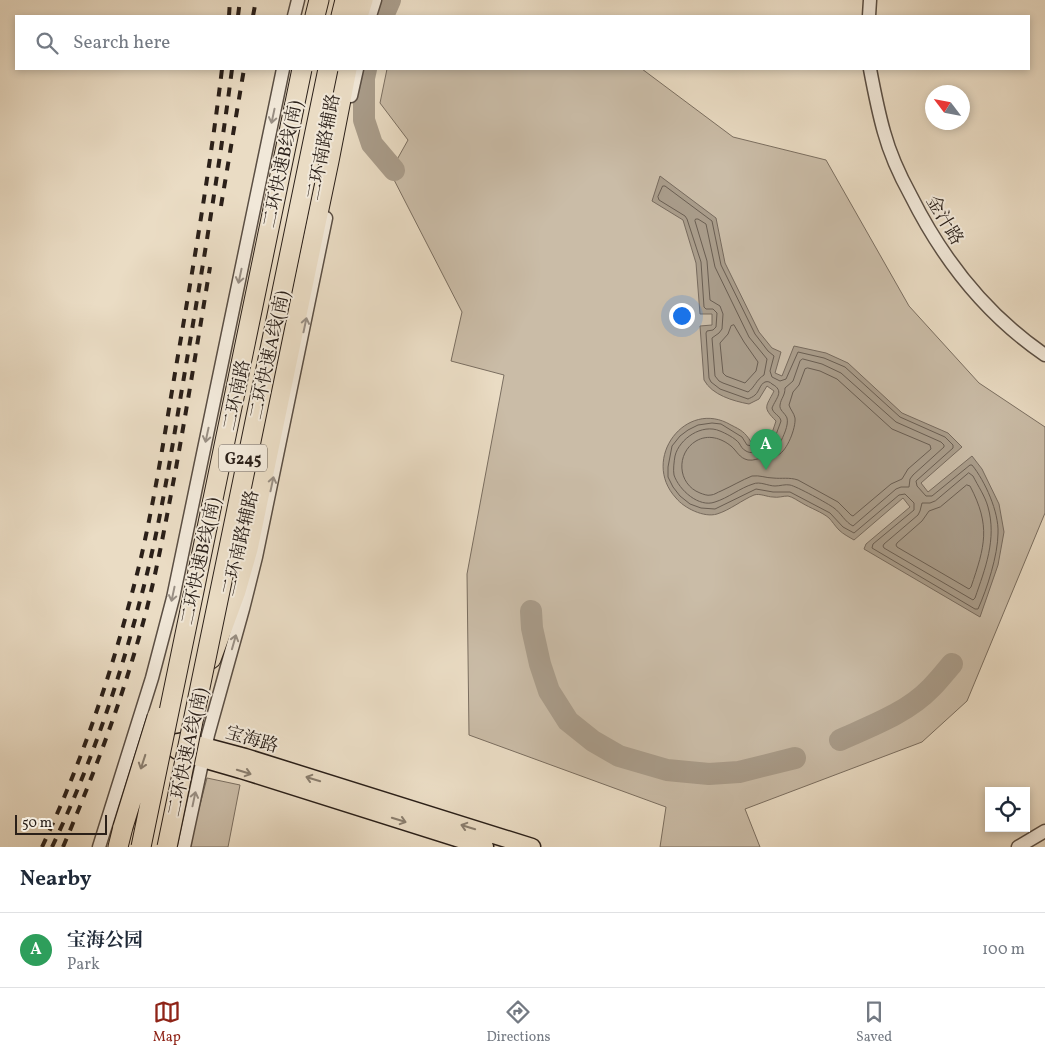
<!DOCTYPE html>
<meta charset="utf-8">
<style>
body{margin:0;font-family:Vollkorn,"Noto Serif SC",serif;background:#f2f2f3;color:#1f2937}
.controls{position:absolute;right:15px;bottom:15px;display:grid;overflow:hidden;border-radius:0px;box-shadow:0 2px 8px #0003}
.controls button{width:45px;height:45px;display:grid;place-items:center;padding:0;border:0;border-bottom:1px solid #e0e1e3;background:#fff;color:#1f2937;font:25px sans-serif}
.compass{position:absolute;left:925px;top:85px;width:45px;height:45px;border-radius:50%;background:#fff;box-shadow:0 2px 8px #0003;rotate:302deg}
.scale{position:absolute;left:15px;bottom:12px;width:92px;box-sizing:border-box;padding-left:5px;border:2px solid #2b2019;border-top:0;font-size:14px;line-height:18px;white-space:nowrap;color:#2b2019;-webkit-text-stroke:4px #f1e8d9;paint-order:stroke}
.you{position:absolute;left:681px;top:315px;width:18px;height:18px;margin:-12px;border:4px solid #fff;border-radius:50%;background:#1a73e8;box-shadow:0 0 0 8px #1a73e833}
.badge{display:grid;place-items:center;width:32px;height:32px;border-radius:50%;background:#8f2418;color:#fff;font-size:16px;font-weight:700}
.pin{position:absolute;translate:-50% -41px;filter:drop-shadow(0 1px 2px #0008)}
.pin::after{content:'';position:absolute;top:26px;width:18px;height:15px;background:inherit;clip-path:polygon(0 0,100% 0,50% 100%)}
.list{margin:0;padding:0;list-style:none}
h2{display:flex;justify-content:space-between;align-items:center;height:65px;margin:0;padding:0 20px;font-size:21px}
h2 small{font-size:16px;font-weight:400;color:#747a83}
.list li{display:grid;grid-template-columns:32px 1fr auto;gap:15px;align-items:center;box-sizing:border-box;height:75px;padding:0 20px;border-top:1px solid #e0e1e3}
.list b{display:block;font-size:19px;white-space:nowrap}
.list p{margin:0;font-size:16px;white-space:nowrap;color:#747a83}
.list em{font-size:16px;font-style:normal;color:#747a83}
.icon{flex:none;width:28px;height:28px;fill:none;stroke:currentColor;stroke-width:2;stroke-linecap:round;stroke-linejoin:round}
.map{position:relative;flex:none;width:1045px;height:847px;overflow:hidden}
.search{position:absolute;background:#fff;box-shadow:0 2px 8px #0003;left:15px;right:15px;top:15px;height:55px;display:flex;align-items:center;gap:12px;box-sizing:border-box;padding:0 18px;border-radius:0px;color:#747a83;font-size:19px}
.sheet{height:140px;background:#fff}
nav{display:flex;justify-content:space-around;align-items:center;box-sizing:border-box;height:70px;border-top:1px solid #e0e1e3;background:#fff;font-size:14px;color:#747a83}
nav a{display:grid;justify-items:center;gap:2px}
nav .on{color:#8f2418}
.map>svg:first-child{display:block}
</style>
<div class="map">
<svg width="1045" height="847" viewBox="0 0 1045 847">
<rect width="100%" height="100%" fill="#eadcc4"/>
<filter id="stains"><feTurbulence type="fractalNoise" baseFrequency=".004" numOctaves="4"/><feColorMatrix values="0 0 0 0 .2 0 0 0 0 .09 0 0 0 0 .02 0 0 0 .5 -.17"/></filter>
<radialGradient id="worn" r=".72"><stop offset=".6" stop-color="#630" stop-opacity="0"/><stop offset="1" stop-color="#630" stop-opacity=".3"/></radialGradient>
<path fill="#cabca7" stroke="#7a6e60" d="M387,69H642L733,137L826,160L909,306L979,383L1045,427V513L967,701L922,742L745,809L760,847H660L666,807L469,735L467,574L504,375L451,361L462,312L390,172L408,140L380,103Z
M207,778L240,785L228,847H189Z"/>
<path fill="#a99c8a" stroke="#776a5d" d="M660,176L716,218L725,263L759,332L772,348L781,352L775,373L782,376L794,346L826,353L848,363L902,413L948,433L962,447L921,483L928,492L972,456L982,469L999,504L1004,532L998,565L980,617L864,549L866,544L910,507L903,498L854,540C849,537 843,534 839,530C835,526 832,521 829,518C822,512 810,508 802,503C798,501 793,497 788,496C783,496 778,498 773,497C767,497 760,493 754,495C742,500 730,510 717,514C704,518 684,508 676,498C640,459 686,398 731,425C741,430 745,432 751,442L761,439H770L776,421C762,407 766,407 774,391L767,386L759,399L749,404C733,401 712,395 704,380L700,326L712,325V314H700L696,263L683,220L652,201Z"/>
<g fill="none" stroke-linecap="round" stroke-linejoin="round">
<path stroke="#6a5e52" stroke-width="1" d="M663,186H665L712,221L721,265L755,334L768,351L774,356L770,371L772,377L780,381L786,379L798,352L824,358L845,367L900,417L945,437L953,445V448L916,481L917,486L926,496H932L970,465H972C985,481 999,512 998,533C998,555 987,589 978,609H975L872,548L873,544L914,510V503L905,494L899,495L854,533L843,527L830,513L790,492H773L756,489L715,509L701,508L690,504L680,496L673,487L668,477V467L672,446L680,436L688,430L698,425L712,423L721,424L742,437L747,445L752,446L762,444H769L773,443L781,421C780,415 773,414 772,408C776,398 785,391 772,384C770,382 768,381 765,382C760,384 759,392 755,395C753,397 750,398 748,399L720,389L711,382L709,378L706,333L707,331L713,330L716,327L717,313L713,309H706L704,307L701,262L687,219L685,216L659,200L658,197Z
M696,219H698L706,224L715,267L749,337L767,359L764,375C756,380 755,387 748,392L723,383L719,381L715,376L712,338L719,333L722,329L723,314L720,306L710,300L707,261L695,221Z
M734,325L744,342L758,362L756,371L745,383L726,376L723,373L720,343L728,334L731,326Z
M803,359L822,364L841,373L896,422L941,442L944,445V447L913,475L910,479L909,487H901L896,489L853,526C845,522 841,513 834,508C829,504 796,486 790,485C785,484 780,486 775,486C768,486 760,481 753,484C740,488 728,498 715,502C699,508 679,490 674,475C673,470 674,462 675,456C679,439 702,423 720,431C725,433 735,438 739,443C741,446 742,449 746,451C751,454 755,452 761,451C768,449 776,452 780,443C783,437 789,425 787,418C785,413 779,410 780,405C781,398 785,396 785,388L793,381L800,361Z
M808,368L820,371L837,379L892,429L930,445L931,449L908,469L902,479L891,484L853,516L851,515L838,502L798,480C789,477 782,479 773,478C766,478 760,475 752,476C742,480 732,486 721,491C718,492 714,495 711,495C707,496 703,494 700,493C677,484 676,453 696,441C708,434 721,438 731,446C737,451 739,458 748,460C754,461 758,458 763,458C769,457 773,458 778,455C787,451 796,428 795,418C794,413 790,409 789,405L793,392L799,385L805,369Z
M969,473L973,476C978,486 985,496 988,507C997,539 985,569 975,598L973,600L884,548L883,546L884,544L918,515L920,511L922,503H930L935,501Z
M967,485L970,486C991,526 985,546 971,587L969,589L897,547L896,545L897,543L922,521L929,511L940,507Z"/>
<path stroke="#a99c8a" stroke-width="22" d="M383,16L390,0
M366,69L364,78V120L372,144L394,170
M531,611L532,628L540,664L549,691L568,721L593,741L619,756L667,770L709,774L739,772L795,758
M840,740C871,726 907,713 931,688C939,680 945,672 952,664"/>
<defs>
<path id="minor" d="M294,16L298,0
M370,16L375,0
M869,16L870,0
M870,69C874,90 878,111 884,132C890,154 900,176 911,196C943,260 985,314 1045,355
M351,96L357,69
M99,847L152,678L173,598L283,69
M184,847L208,735L243,609L256,557L326,218
M1018,847L1045,831"/>
<path id="major" d="M166,744L185,741L245,757L532,847
M176,750L182,753L241,770L485,847"/>
<path id="highway" d="M315,16L319,0
M341,16L345,0
M358,16L363,0
M211,659L236,591L248,549L329,161L347,69
M118,847L123,827"/>
</defs>
<use href="#minor" stroke="#5b4f44" stroke-width="15"/>
<use href="#major" stroke="#2b2019" stroke-width="19"/>
<use href="#highway" stroke="#2b2019" stroke-width="21"/>
<use href="#minor" stroke="#f1e8d9" stroke-width="12"/>
<use href="#major" stroke="#eadcc4" stroke-width="16"/>
<use href="#highway" stroke="#eadcc4" stroke-width="19"/>
<path stroke="#2b2019" stroke-width="4" stroke-dasharray="9 9" stroke-linecap="butt" d="M229,16L230,0
M238,16L240,0
M253,16L256,0
M221,206L244,69
M42,847C85,756 116,659 140,562C155,498 165,432 176,367C193,268 210,169 222,69
M52,847C90,767 119,682 141,597C161,523 172,447 185,371C202,271 219,170 232,69
M63,847C94,774 122,700 143,623C157,572 166,520 176,468C188,401 199,334 210,267"/>
<defs>
<path id="highway-bridge" d="M123,827L157,717
M141,847L302,69
M167,847L328,69"/>
</defs>
<use href="#highway-bridge" stroke="#2b2019" stroke-width="21" stroke-linecap="butt"/>
<use href="#highway-bridge" stroke="#eadcc4" stroke-width="19"/>
</g>
<defs><path id="oneway-shaft" d="M-6 0H5M1.5-3L5.5 0L1.5 3" fill="none" stroke-width="1.6" stroke-linecap="round" stroke-linejoin="round" transform="scale(1.25)"/></defs>
<g stroke="#988e83">
<use href="#oneway-shaft" transform="translate(273 116) rotate(102)"/>
<use href="#oneway-shaft" transform="translate(240 276) rotate(102)"/>
<use href="#oneway-shaft" transform="translate(305 325) rotate(-78)"/>
<use href="#oneway-shaft" transform="translate(207 435) rotate(102)"/>
<use href="#oneway-shaft" transform="translate(272 484) rotate(-78)"/>
<use href="#oneway-shaft" transform="translate(173 594) rotate(102)"/>
<use href="#oneway-shaft" transform="translate(234 642) rotate(-74)"/>
<use href="#oneway-shaft" transform="translate(194 799) rotate(-78)"/>
</g>
<g stroke="#8a7e6e">
<use href="#oneway-shaft" transform="translate(143 762) rotate(108)"/>
<use href="#oneway-shaft" transform="translate(244 772) rotate(17)"/>
<use href="#oneway-shaft" transform="translate(313 779) rotate(-163)"/>
<use href="#oneway-shaft" transform="translate(399 820) rotate(17)"/>
<use href="#oneway-shaft" transform="translate(468 827) rotate(-163)"/>
</g>
<g text-anchor="middle" stroke-width="4" stroke-linejoin="round" paint-order="stroke">
<rect fill="#f1e8d9" stroke="#665c53" stroke-width="1" x="219" y="444.5" width="48" height="27" rx="4"/>
<g font-size="16" font-weight="bold" fill="#2b2019">
<text x="243" y="464">G245</text>
</g>
<g font-size="18" fill="#2b2019" stroke="#f1e8d9">
<text transform="translate(323 147) rotate(-79)" y="6">二环南路辅路</text>
<text transform="translate(282 164) rotate(-78)" y="6">二环快速B线(南)</text>
<text transform="translate(945 220) rotate(59)" y="6">金汁路</text>
<text transform="translate(269 355) rotate(-78)" y="6">二环快速A线(南)</text>
<text transform="translate(236 395) rotate(-78)" y="6">二环南路</text>
<text transform="translate(240 543) rotate(-77)" y="6">二环南路辅路</text>
<text transform="translate(200 561) rotate(-78)" y="6">二环快速B线(南)</text>
<text transform="translate(252 739) rotate(16)" y="6">宝海路</text>
<text transform="translate(187 752) rotate(-78)" y="6">二环快速A线(南)</text>
</g>
</g>
<rect width="100%" height="100%" filter="url(#stains)"/>
<rect width="100%" height="100%" fill="url(#worn)"/>
</svg>
<div class="controls">
<button><svg class="icon" aria-label="locate" viewBox="0 0 24 24"><circle cx="12" cy="12" r="6"/><path d="M12 2v4M12 18v4M2 12h4M18 12h4"/></svg></button>
</div>
<svg class="compass" viewBox="-18 -18 36 36"><path d="M0-13l5 13h-10z" fill="#e53935"/><path d="M0 13l5-13h-10z" fill="#747a83"/></svg>
<div class="scale">50 m</div>
<div class="you"></div>
<div class="pin badge" style="left:766px;top:470px;background:#2e9e5b">A</div>
<div class="search"><svg class="icon" aria-label="search" viewBox="0 0 24 24"><circle cx="10" cy="10" r="6"/><path d="M15 15l6 6"/></svg>Search here</div>
</div>
<section class="sheet">
<h2>Nearby<small></small></h2>
<ul class="list">
<li><span class="badge" style="background:#2e9e5b">A</span><div><b>宝海公园</b><p>Park</p></div><em>100 m</em></li>
</ul>
</section>
<nav>
<a class="on"><svg class="icon" aria-label="map" viewBox="0 0 24 24"><path d="M3 6l6-2 6 2 6-2v14l-6 2-6-2-6 2zM9 4v14M15 6v14"/></svg>Map</a>
<a><svg class="icon" aria-label="directions" viewBox="0 0 24 24"><path d="M12 3l9 9-9 9-9-9zM9 14v-3h6M13 9l2 2-2 2"/></svg>Directions</a>
<a><svg class="icon" aria-label="saved" viewBox="0 0 24 24"><path d="M7 4h10v16l-5-4-5 4z"/></svg>Saved</a>
</nav>
